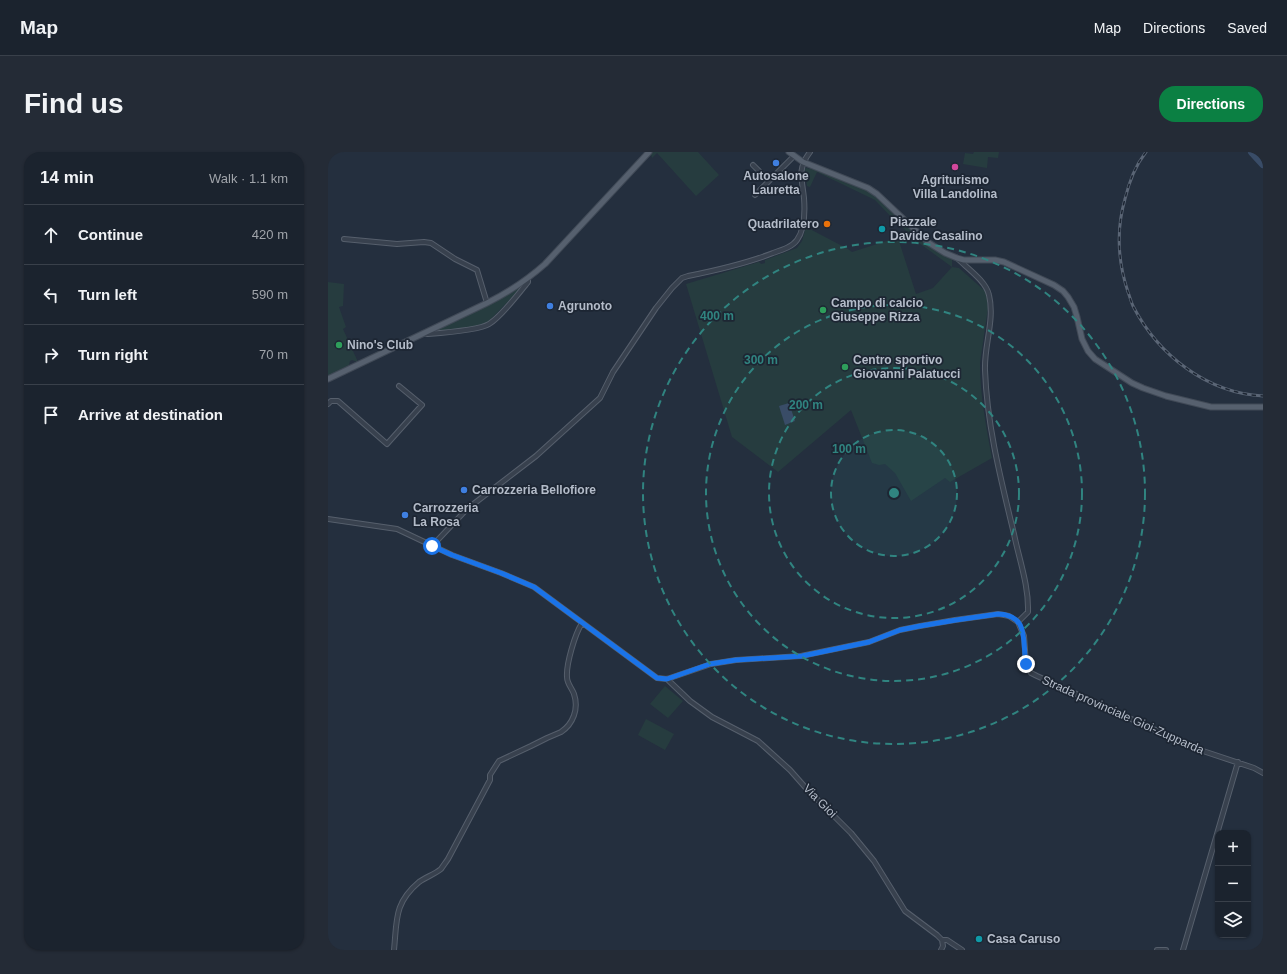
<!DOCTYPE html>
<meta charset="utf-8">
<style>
body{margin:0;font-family:Helvetica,sans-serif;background:#242b36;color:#f1f3f6}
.controls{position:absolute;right:12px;bottom:12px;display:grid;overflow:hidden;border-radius:8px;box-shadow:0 1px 3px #0004}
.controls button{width:36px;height:36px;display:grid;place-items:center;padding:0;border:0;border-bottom:1px solid #39404a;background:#1b232e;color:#f1f3f6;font:20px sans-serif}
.stop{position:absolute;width:12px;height:12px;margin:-9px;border:3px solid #1a73e8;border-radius:50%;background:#fff}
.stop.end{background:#1a73e8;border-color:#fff;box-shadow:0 1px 4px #0008}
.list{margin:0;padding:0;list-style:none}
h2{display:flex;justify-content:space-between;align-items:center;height:52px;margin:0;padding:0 16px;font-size:17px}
h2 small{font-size:13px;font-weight:400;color:#a0a4aa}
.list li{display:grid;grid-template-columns:26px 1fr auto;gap:12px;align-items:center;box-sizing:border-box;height:60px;padding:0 16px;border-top:1px solid #39404a}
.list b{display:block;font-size:15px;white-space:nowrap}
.list em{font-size:13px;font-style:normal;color:#a0a4aa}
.icon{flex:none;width:22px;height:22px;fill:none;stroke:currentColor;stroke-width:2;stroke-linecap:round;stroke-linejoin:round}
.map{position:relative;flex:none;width:935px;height:798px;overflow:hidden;border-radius:16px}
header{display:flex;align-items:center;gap:24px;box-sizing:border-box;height:56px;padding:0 20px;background:#1b232e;border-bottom:1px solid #39404a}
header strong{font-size:19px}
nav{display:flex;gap:22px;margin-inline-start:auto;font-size:14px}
.intro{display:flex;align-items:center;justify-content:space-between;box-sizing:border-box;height:96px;padding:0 24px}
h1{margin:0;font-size:28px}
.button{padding:10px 18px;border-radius:16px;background:#0b8043;color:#fff;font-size:14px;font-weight:700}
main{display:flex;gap:24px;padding:0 24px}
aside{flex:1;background:#1b232e;border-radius:16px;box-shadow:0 1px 3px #0004}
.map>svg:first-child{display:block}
</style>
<header>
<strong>Map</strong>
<nav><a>Map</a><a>Directions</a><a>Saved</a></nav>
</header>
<div class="intro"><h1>Find us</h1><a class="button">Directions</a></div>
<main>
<aside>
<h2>14 min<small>Walk · 1.1 km</small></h2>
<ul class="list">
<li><svg class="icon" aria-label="ahead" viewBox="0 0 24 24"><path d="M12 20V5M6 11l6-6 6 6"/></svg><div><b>Continue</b></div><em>420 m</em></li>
<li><svg class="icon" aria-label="left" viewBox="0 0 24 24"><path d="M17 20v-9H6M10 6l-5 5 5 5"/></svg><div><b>Turn left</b></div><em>590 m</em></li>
<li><svg class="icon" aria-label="right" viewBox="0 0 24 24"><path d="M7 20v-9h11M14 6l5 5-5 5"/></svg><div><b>Turn right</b></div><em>70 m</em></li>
<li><svg class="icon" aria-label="arrive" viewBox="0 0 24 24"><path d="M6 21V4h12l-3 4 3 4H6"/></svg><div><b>Arrive at destination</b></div></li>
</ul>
</aside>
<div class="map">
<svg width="935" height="798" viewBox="0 0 935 798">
<rect width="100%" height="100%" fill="#242f3e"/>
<path fill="#263c3f" d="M325,0H370L391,23L368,44L329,1L324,6L323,2Z
M646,0H671L670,6L660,5L659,16L635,12L637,1L645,2Z
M477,16C486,16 535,35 544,41C555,48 564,59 573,68L568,70L547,48L489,20L482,35L479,34Z
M576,71C591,85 605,99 624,107V115L631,116L657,139L659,146L660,156L652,211C652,243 658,274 664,306L622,330L617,326L583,349L567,321L557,312L551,313L544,311L523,258L450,320L404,285L358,132L431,110L433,112L437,111V108L469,96L474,89L478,75L520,97L524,100L568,86H570L588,142L605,136L624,115L591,91L573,74Z
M0,130L16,132L15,154L11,155L18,175L15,177L30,210L24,208L22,209L21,213L0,224Z
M196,133L159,171L149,174L106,180V179L177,144Z
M337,534L355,549L340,566L322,552Z
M318,567L346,582L337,598L310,583Z"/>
<path fill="#394c67" d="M461,251L467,269L457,273L451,254Z"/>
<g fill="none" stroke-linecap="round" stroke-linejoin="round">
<path stroke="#394c67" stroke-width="8" d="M924,0L935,12"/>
<defs>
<path id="minor" d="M425,13L441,29
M427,43L466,4
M16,87L69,92L96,90L103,91L127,107L149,118L159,151
M629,106C639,116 658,129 661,143C667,168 656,193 657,218C659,274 673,328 686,382C691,407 701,434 700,460L690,470
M96,181L100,182C113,181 152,178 161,172C174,164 190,142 200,130V127
M0,252L3,249H10L59,292L94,253L71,234
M0,367L69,377L124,403L173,421L206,435L329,526L339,527L383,512L408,508L473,504L541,490L572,478L592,474L627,468L670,462L676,463L681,464L690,470L696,484L698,512L703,521L709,524L869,597L926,616L935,621
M104,394L139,357L208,304L272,246L285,220L328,156L344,136L354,126L360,124C390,118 417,112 445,101C454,98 464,95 469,88C477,77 477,59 476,46C474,27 469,17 482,0
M339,527L362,549L384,565L430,589L462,618L477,635L523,681L546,709L577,759L609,783L614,788L615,794L613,798
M614,788H619L634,798
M66,798C69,768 66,751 91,730C98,725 107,722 113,717C115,714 118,710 120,707L162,628V623L171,609L203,594L219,586L233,580C245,572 251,557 246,542C244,536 239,532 239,525C238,512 247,482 254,471
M829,798H838
M855,798L910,610"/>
<path id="major" d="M461,0L475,10L540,36L549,42L601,91L617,101L629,106L636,108H667L676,110L726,133L735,139L740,145L746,155L749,165L754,187L760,199L767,207L804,231L815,236L838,244L883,255H935
M0,227L159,151C181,140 199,128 217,112L321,0"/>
</defs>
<use href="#minor" stroke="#565f6c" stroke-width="6"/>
<use href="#major" stroke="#414a57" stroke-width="7"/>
<use href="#minor" stroke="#38414e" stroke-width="4"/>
<use href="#major" stroke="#56606e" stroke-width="5"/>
<defs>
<path id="rail" d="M818,0C807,14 801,30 797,47C788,78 790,110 800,140C802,145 803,150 805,154C830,203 879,241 935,244"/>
</defs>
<use href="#rail" stroke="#5a6575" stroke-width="3"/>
<use href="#rail" stroke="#1d2633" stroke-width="1.5" stroke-dasharray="4.5" stroke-linecap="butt"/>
</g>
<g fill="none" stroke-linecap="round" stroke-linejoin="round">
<path stroke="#1a73e8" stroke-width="5" d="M104,394L124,403L173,421L206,435L329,526L339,527L382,512L408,508L474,504L541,490L572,478L592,474L628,468L670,462C702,463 694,490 698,512"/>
</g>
<circle cx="566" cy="341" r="63" fill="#308480" fill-opacity=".12"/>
<g fill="none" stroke="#308480" stroke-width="2" stroke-dasharray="7 5">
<circle cx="566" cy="341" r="63"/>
<circle cx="566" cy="341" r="125"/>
<circle cx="566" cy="341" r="188"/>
<circle cx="566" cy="341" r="251"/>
</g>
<g fill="#3f7fe0" stroke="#1d2633" stroke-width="1.5">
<circle cx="448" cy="11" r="4"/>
<circle cx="222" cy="154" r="4"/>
<circle cx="136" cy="338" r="4"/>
<circle cx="77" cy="363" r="4"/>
</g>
<circle fill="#d1479c" stroke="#1d2633" stroke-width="1.5" cx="627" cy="15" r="4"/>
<circle fill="#e8710a" stroke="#1d2633" stroke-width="1.5" cx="499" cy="72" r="4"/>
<g fill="#0f9aa8" stroke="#1d2633" stroke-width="1.5">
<circle cx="554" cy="77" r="4"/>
<circle cx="651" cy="787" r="4"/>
</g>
<g fill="#2e9e5b" stroke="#1d2633" stroke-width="1.5">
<circle cx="495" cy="158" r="4"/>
<circle cx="11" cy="193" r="4"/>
<circle cx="517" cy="215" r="4"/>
</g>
<g text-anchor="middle" stroke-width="3.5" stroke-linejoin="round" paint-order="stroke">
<g font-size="12" font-weight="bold" fill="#b4bcc9" stroke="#1d2633" text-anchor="start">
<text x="448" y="28" text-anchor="middle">Autosalone<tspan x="448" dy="14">Lauretta</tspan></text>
<text x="627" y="32" text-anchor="middle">Agriturismo<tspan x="627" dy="14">Villa Landolina</tspan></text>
<text x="562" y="74">Piazzale<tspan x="562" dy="14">Davide Casalino</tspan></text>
<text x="491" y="76" text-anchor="end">Quadrilatero</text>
<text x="503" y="155">Campo di calcio<tspan x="503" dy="14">Giuseppe Rizza</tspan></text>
<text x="230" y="158">Agrunoto</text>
<text x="19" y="197">Nino's Club</text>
<text x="525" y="212">Centro sportivo<tspan x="525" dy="14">Giovanni Palatucci</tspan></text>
<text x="144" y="342">Carrozzeria Bellofiore</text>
<text x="85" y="360">Carrozzeria<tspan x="85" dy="14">La Rosa</tspan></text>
<text x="659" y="791">Casa Caruso</text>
</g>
<g font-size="12" fill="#b4bcc9" stroke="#1d2633">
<text transform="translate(795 563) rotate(24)" y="4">Strada provinciale Gioi-Zupparda</text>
<text transform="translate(492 649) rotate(45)" y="4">Via Gioi</text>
</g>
</g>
<circle cx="566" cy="341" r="6" fill="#308480" stroke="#1d2633" stroke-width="2"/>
<g font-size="12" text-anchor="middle" font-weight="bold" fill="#308480" stroke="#1d2633" stroke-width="3.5" stroke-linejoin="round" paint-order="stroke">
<text x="389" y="168">400 m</text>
<text x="433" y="212">300 m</text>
<text x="478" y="257">200 m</text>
<text x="521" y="301">100 m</text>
</g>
</svg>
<div class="controls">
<button>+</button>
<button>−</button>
<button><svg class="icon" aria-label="layers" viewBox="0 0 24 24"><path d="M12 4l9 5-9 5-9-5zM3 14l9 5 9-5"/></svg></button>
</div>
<div class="stop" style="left:104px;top:394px"></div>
<div class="stop end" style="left:698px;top:512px"></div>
</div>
</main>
